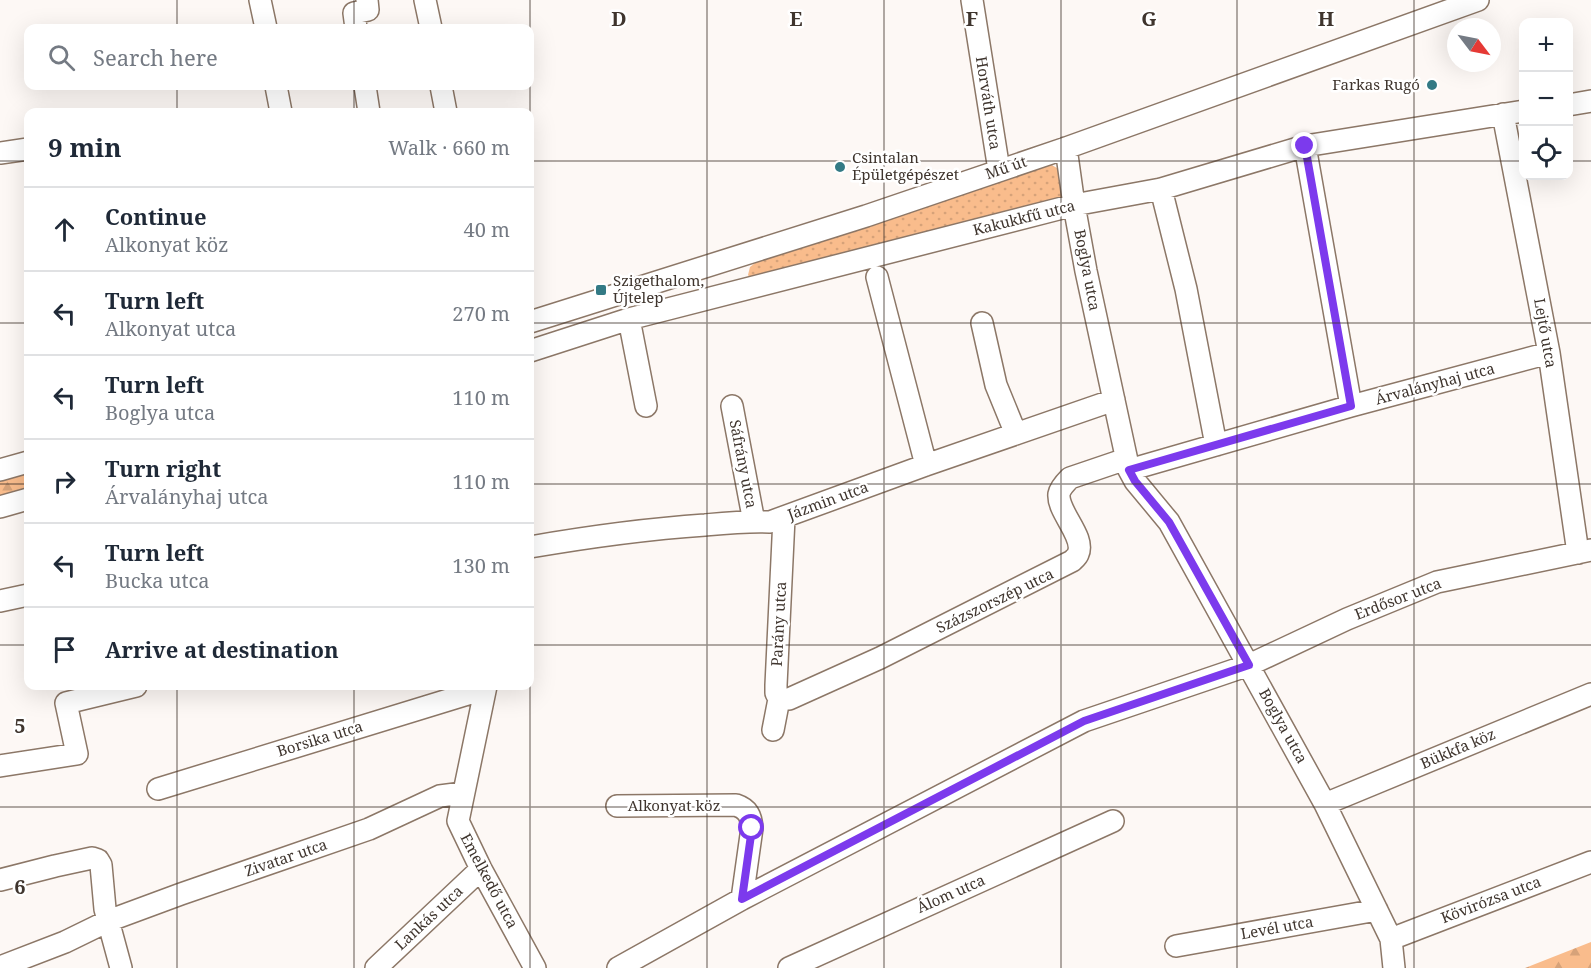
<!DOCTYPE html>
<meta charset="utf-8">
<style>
body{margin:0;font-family:"Noto Serif",serif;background:#f2f2f3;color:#1f2937}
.controls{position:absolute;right:18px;top:18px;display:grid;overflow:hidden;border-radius:12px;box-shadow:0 6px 24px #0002}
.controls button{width:54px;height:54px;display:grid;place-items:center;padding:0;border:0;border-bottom:2px solid #e0e1e3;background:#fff;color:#1f2937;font:30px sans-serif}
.compass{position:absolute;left:1447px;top:18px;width:54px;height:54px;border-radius:50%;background:#fff;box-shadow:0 6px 24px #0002;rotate:122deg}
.stop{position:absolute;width:18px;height:18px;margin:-14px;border:4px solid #7c3aed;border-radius:50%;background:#fff}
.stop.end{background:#7c3aed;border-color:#fff;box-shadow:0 2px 6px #0008}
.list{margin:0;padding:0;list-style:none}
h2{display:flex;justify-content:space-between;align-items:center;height:78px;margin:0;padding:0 24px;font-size:26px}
h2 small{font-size:20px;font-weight:400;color:#747a83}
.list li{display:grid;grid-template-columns:39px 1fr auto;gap:18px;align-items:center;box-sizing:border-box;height:84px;padding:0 24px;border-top:2px solid #e0e1e3}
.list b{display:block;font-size:22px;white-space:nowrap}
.list p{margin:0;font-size:20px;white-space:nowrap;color:#747a83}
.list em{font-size:20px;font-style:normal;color:#747a83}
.icon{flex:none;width:33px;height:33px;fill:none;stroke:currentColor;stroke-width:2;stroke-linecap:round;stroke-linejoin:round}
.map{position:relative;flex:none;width:1591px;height:968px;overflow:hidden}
.search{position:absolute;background:#fff;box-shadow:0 6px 24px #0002;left:24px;top:24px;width:510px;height:66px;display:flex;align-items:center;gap:15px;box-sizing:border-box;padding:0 21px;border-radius:12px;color:#747a83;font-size:22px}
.panel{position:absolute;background:#fff;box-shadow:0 6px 24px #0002;left:24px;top:108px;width:510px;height:582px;border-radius:12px}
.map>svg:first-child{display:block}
</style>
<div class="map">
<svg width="1591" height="968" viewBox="0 0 1591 968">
<defs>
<pattern id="grass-dots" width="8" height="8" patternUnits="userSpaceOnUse" patternTransform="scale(1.5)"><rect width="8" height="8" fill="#f9bc8c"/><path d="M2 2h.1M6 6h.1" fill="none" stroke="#d6a279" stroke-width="1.8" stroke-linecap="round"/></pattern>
<pattern id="forest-firs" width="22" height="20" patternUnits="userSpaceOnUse" patternTransform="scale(1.5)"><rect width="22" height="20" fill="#f9bc8c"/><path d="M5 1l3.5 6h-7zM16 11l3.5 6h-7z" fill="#d6a279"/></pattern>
</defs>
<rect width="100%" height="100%" fill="#fdf8f5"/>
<path fill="url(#grass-dots)" d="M1048,163L1057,168L1064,187L1061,197L1009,216L752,281L748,275L750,267L760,259Z"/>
<path fill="url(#forest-firs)" d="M28,462V498L0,506V470Z
M1591,942V968H1525Z"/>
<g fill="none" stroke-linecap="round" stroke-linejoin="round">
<defs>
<path id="minor" d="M260,0L266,28
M425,0L431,28
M972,0L999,170
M356,28L354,13L368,10L367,0
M276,86L281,112
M365,86L369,112
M441,86L446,112
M1568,105L1591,101
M1503,114L1549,353L1578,553
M1305,146L1351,406
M1066,148L1074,205L1086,271L1129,470L1135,481L1169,522L1325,804L1391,939L1394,968
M0,153L28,149
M1161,189L1186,289L1216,445
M877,277L926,465
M629,319L646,406
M530,322L866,216L1066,148L1478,0
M982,323L996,385L1016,434
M530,351L629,319L1074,205L1161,189L1305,146L1524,111
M732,406L754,522
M0,470L28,462
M1129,470L1351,406L1549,353
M0,507L28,499
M530,547C588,537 646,529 705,525C727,523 748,521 770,522L926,465L1114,400
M0,601L28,595
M486,686L458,821L481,869L535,968
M779,699H789L880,658L1072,561C1074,559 1077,557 1078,554C1086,537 1057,512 1059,494C1060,488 1066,482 1070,478L1126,459
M773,730L779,699L776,693V685L784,518
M0,766L77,754L66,703L136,686
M158,789L471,693L484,695
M1325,804L1591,694
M617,806L736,805C748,809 751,816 752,828L742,899
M0,880L55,866L92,858L98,860L101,865L105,909L121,968
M1391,939L1591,862
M1176,946L1377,910
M0,967L65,942L108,921L181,894L369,829L440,796L463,793
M376,968L481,869
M618,968L742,899L1084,721L1249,665L1347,619L1437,582L1591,550
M789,968L1113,821"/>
</defs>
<use href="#minor" stroke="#8c7767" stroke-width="24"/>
<use href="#minor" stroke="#fff" stroke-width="21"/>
</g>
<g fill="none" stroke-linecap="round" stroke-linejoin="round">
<path stroke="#7c3aed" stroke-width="8" d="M752,828L742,899L1084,721L1249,665L1169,522L1135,481L1129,470L1351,406L1305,146"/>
</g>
<path fill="none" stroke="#3f352e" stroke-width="1.5" stroke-opacity="0.55" d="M177,0V28M354,0V28M530,0V968M707,0V968M884,0V968M1061,0V968M1237,0V968M1414,0V968M177,86V112M354,86V112M0,161H28M530,161H1524M1568,161H1591M0,323H28M530,323H1591M0,484H28M530,484H1591M0,645H28M530,645H1591M177,686V968M354,686V968M0,807H1591"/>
<g fill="#337a85" stroke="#fff" stroke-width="2">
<circle cx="1432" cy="85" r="6"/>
<circle cx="840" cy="167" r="6"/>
<rect x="595" y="284" width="12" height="12" rx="3"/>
</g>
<g text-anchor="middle" stroke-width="5" stroke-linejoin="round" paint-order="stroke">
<g font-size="15" fill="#3f352e" stroke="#fff" text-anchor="start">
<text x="1420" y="90" text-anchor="end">Farkas Rugó</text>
<text x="852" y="163">Csintalan<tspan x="852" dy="17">Épületgépészet</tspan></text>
<text x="613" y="286">Szigethalom,<tspan x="613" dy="17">Újtelep</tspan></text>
</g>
<g font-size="15" fill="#3f352e" stroke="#fff">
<text transform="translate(988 103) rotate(81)" y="5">Horváth utca</text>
<text transform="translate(1006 168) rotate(-19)" y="5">Mű út</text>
<text transform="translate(1024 218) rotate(-14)" y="5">Kakukkfű utca</text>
<text transform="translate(1087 270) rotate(79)" y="5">Boglya utca</text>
<text transform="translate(1545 333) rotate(80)" y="5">Lejtő utca</text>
<text transform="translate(1435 384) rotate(-15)" y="5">Árvalányhaj utca</text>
<text transform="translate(743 464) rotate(79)" y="5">Sáfrány utca</text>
<text transform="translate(828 501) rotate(-20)" y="5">Jázmin utca</text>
<text transform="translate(1398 599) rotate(-21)" y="5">Erdősor utca</text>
<text transform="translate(995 601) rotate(-26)" y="5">Százszorszép utca</text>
<text transform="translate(779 624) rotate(-87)" y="5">Parány utca</text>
<text transform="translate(1283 726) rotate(61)" y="5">Boglya utca</text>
<text transform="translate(320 739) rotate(-17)" y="5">Borsika utca</text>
<text transform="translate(1458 749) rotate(-23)" y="5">Bükkfa köz</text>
<text x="674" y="811">Alkonyat köz</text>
<text transform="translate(286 858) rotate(-19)" y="5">Zivatar utca</text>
<text transform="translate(489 881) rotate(62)" y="5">Emelkedő utca</text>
<text transform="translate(951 894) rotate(-24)" y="5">Álom utca</text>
<text transform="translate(1491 900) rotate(-21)" y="5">Kövirózsa utca</text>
<text transform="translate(429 918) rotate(-43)" y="5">Lankás utca</text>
<text transform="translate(1277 928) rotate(-10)" y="5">Levél utca</text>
</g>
</g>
<g font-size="20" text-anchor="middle" font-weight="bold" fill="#3f352e" stroke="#fff" stroke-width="5" stroke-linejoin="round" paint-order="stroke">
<text x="619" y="26">D</text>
<text x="796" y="26">E</text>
<text x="972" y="26">F</text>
<text x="1149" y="26">G</text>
<text x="1326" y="26">H</text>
<text x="20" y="733">5</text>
<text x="20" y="894">6</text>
</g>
</svg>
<div class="controls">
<button>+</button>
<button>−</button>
<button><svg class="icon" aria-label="locate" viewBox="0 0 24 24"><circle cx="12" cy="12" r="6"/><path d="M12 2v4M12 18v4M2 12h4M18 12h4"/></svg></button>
</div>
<svg class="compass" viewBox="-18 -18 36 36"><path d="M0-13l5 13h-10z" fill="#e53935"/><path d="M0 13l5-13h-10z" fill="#747a83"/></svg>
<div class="stop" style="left:752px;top:828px"></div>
<div class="stop end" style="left:1305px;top:146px"></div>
<div class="search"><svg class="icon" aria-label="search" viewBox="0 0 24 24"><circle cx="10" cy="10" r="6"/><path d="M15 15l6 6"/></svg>Search here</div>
<section class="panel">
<h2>9 min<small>Walk · 660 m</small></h2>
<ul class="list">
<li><svg class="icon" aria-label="ahead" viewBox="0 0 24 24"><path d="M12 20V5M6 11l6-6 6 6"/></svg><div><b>Continue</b><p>Alkonyat köz</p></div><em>40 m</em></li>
<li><svg class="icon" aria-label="left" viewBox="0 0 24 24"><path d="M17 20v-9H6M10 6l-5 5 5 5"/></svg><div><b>Turn left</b><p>Alkonyat utca</p></div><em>270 m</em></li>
<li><svg class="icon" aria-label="left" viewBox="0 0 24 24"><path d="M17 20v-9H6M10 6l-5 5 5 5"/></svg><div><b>Turn left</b><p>Boglya utca</p></div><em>110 m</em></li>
<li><svg class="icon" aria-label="right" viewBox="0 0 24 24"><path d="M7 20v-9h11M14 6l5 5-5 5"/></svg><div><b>Turn right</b><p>Árvalányhaj utca</p></div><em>110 m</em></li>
<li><svg class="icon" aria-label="left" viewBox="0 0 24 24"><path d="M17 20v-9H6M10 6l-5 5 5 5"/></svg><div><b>Turn left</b><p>Bucka utca</p></div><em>130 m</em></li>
<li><svg class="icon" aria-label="arrive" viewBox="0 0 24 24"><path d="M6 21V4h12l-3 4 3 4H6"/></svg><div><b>Arrive at destination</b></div></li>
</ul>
</section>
</div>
